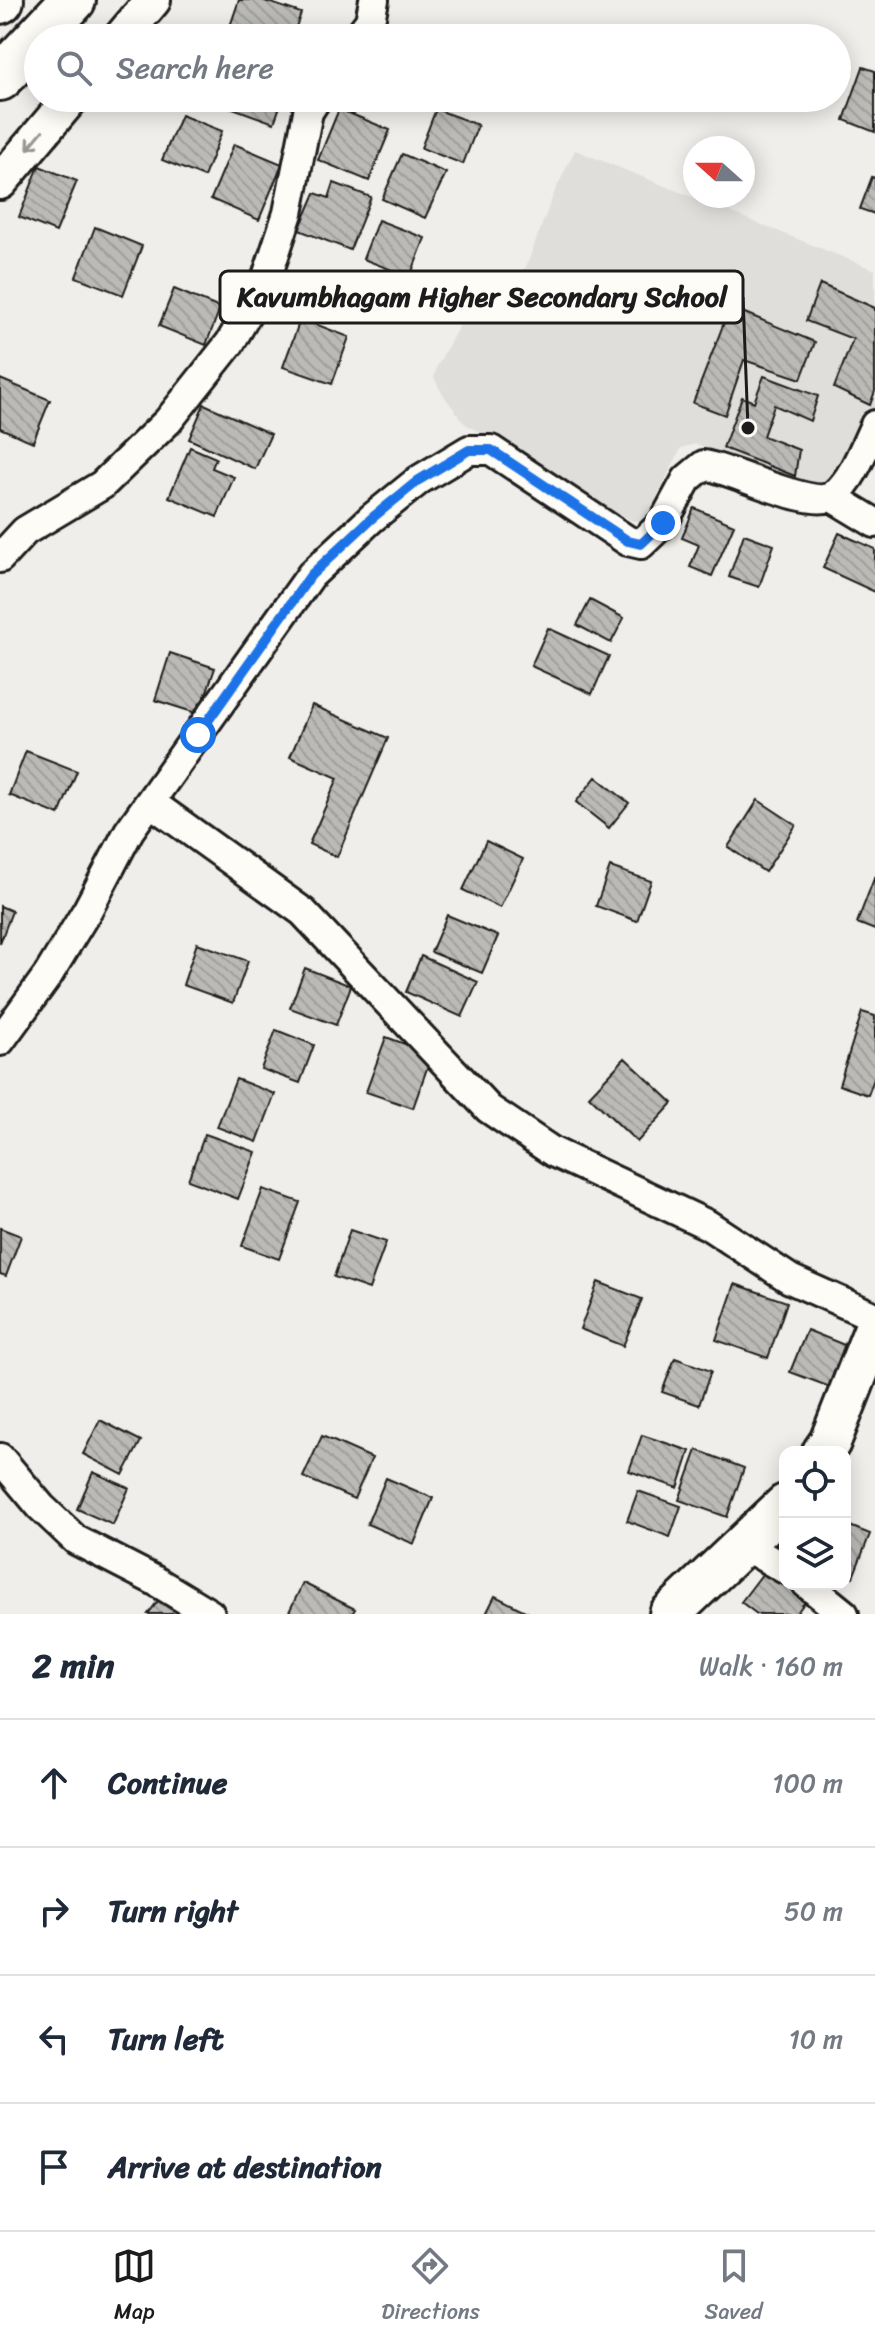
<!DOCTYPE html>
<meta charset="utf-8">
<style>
body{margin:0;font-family:Sriracha,sans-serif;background:#f2f2f3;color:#1f2937}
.controls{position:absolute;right:24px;bottom:24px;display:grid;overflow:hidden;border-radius:16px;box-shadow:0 4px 20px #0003}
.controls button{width:72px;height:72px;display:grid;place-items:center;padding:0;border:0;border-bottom:2px solid #e0e1e3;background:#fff;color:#1f2937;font:40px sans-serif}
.compass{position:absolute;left:683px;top:136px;width:72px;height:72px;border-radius:50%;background:#fff;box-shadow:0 4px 20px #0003;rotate:291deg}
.stop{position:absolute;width:24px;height:24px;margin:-18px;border:6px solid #1a73e8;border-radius:50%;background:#fff}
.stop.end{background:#1a73e8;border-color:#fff;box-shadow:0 2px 8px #0008}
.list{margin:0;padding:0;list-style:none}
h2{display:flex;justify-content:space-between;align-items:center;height:104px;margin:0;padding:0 32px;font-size:34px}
h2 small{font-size:26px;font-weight:400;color:#747a83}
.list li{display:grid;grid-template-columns:52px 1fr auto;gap:24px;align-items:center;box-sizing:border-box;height:128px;padding:0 32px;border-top:2px solid #e0e1e3}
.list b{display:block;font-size:30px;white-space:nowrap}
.list em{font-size:26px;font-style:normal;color:#747a83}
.icon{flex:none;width:44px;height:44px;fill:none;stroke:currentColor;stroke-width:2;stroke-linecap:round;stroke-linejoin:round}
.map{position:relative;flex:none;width:875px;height:1614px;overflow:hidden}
.search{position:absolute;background:#fff;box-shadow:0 4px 20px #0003;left:24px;right:24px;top:24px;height:88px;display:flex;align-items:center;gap:20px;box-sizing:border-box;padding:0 28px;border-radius:44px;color:#747a83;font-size:30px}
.sheet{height:616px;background:#fff}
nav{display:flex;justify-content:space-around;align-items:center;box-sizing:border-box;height:112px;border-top:2px solid #e0e1e3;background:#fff;font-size:22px;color:#747a83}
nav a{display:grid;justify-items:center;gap:4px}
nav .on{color:#1c1c1c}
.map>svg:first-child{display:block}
</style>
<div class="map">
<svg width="875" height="1614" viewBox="0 0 875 1614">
<defs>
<pattern id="building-back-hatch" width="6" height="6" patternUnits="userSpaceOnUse" patternTransform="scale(2)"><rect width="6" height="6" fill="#bbbab6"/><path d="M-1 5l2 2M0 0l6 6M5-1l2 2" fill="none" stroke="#a09f9c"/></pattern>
</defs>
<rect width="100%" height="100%" fill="#f0eeea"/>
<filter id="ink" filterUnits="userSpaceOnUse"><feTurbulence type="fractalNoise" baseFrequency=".0125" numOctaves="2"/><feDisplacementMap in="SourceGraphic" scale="16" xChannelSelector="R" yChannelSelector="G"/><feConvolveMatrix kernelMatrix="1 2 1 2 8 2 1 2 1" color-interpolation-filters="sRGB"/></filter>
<g filter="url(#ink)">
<path fill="#e0deda" d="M575,150L875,270V412L830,483L818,489L804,486L696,444L681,448L650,511L641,521H633L599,504L464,423L442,393L434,378L437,366L459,326L526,267L554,193Z"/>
<path fill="url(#building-back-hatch)" stroke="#1c1c1c" stroke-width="2" d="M239,0H262L301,13L292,38H226Z
M778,28L802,38H774Z
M863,67L875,71V132L844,120Z
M230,98H283L274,123L227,106Z
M339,109L390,130L369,181L318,160Z
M436,109L478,125L463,164L421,148Z
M181,115L222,131L204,177L162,160Z
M234,144L282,164L259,220L211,199Z
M402,154L446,173L425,218L382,199Z
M39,166L77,181L56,232L19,217Z
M872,177L875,178V214L860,209Z
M334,183L371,197L350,250L299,230L315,193L329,198Z
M378,220L425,238L410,277L363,259Z
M95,227L142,246L123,295L76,277Z
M820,284L875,308V391L870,405L834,388L853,339L806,321Z
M174,289L220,308L206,345L159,326Z
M730,307L815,342L801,379L744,360L725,415L693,403Z
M304,309L319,314L315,324L349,337L332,384L283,367Z
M764,376L818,396L810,421L774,405L763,436L799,450L795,476L723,448L742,397L754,402Z
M0,379L50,400L33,442L0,428Z
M204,404L271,434L255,469L189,439Z
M190,447L216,458L212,468L234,477L217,517L169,497Z
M694,508L734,525L712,576L690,567L699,545L682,538Z
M839,533L875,549V592L823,568Z
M744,534L774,545L759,587L729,577Z
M590,600L624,618L611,643L577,625Z
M548,628L609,656L592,694L531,666Z
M170,653L215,668L199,714L155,700Z
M312,705L388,738L337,857L309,844L338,778L290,757Z
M26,751L77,771L59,815L9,795Z
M596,777L629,803L609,828L576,802Z
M758,800L796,825L765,872L728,847Z
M486,841L523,859L500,908L463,890Z
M610,867L651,881L637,921L596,906Z
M875,876V930L857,923Z
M0,906L12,911L0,943Z
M447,915L498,936L482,973L431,952Z
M197,943L248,961L233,1003L183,985Z
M421,956L478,982L462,1017L406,992Z
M305,968L351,986L336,1025L290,1008Z
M862,1012L875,1016V1076L868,1095L839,1085Z
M276,1030L314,1045L300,1083L261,1069Z
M386,1037L432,1054L413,1108L366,1092Z
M625,1058L673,1103L637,1142L589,1096Z
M236,1079L275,1094L257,1142L217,1127Z
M205,1134L256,1152L238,1199L188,1180Z
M263,1189L300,1202L279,1259L242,1246Z
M0,1228L21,1236L6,1276L0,1274Z
M350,1230L386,1242L369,1289L334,1277Z
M598,1282L642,1299L623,1346L580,1329Z
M735,1284L787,1302L768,1358L716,1340Z
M807,1330L847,1346L830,1387L790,1372Z
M675,1358L711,1371L699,1405L662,1392Z
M100,1420L141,1441L123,1475L83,1454Z
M642,1435L690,1451L678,1488L629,1471Z
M322,1436L372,1458L354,1499L303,1477Z
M697,1450L744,1468L727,1517L679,1500Z
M93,1472L129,1488L113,1525L77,1509Z
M386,1478L433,1498L414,1544L367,1524Z
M638,1491L681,1506L670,1537L627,1521Z
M845,1524L870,1534L853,1577L845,1574Z
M782,1527L785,1528V1561L770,1554Z
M769,1565L785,1576V1584H795L810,1595L796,1614H757L741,1602Z
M303,1583L355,1609L352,1614H288Z
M164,1593L190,1614H148Z
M495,1596L531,1614H486Z"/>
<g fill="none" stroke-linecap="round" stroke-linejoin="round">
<defs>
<path id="minor" d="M357,38L370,21L374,0
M832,497L875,523
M0,558L25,531L102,485L168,421L230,343L265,283L288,213L308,112L317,98
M150,802L303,912L489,1109L553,1152L708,1225L790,1279L875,1317
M0,1041L48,975L88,909L129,831L311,575L372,518L419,480L469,450H491L628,541L641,544L663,523L687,479L704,465C732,469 814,511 834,495C854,478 864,448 875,425
M0,1458L41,1507L76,1540L154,1580L210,1614
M745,1546L785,1569
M807,1584L844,1614"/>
<path id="tertiary" d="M121,38L153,0
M0,182L71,98"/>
<path id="secondary" d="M823,1452L830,1442L875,1328
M670,1614L785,1505"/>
<path id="trunk" d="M0,1L1,0
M0,78L73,0"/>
</defs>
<use href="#minor" stroke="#1c1c1c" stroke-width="34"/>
<use href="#tertiary" stroke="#1c1c1c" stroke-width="40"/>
<use href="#secondary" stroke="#1c1c1c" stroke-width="46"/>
<use href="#trunk" stroke="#1c1c1c" stroke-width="50"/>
<use href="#minor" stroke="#fdfcf7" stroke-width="28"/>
<use href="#tertiary" stroke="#fdfcf7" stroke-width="34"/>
<use href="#secondary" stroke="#fdfcf7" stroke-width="40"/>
<use href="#trunk" stroke="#fdfcf7" stroke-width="44"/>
</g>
<defs><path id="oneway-shaft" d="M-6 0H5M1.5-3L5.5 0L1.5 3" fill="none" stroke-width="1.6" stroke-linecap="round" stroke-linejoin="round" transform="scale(2)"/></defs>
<use stroke="#989794" href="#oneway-shaft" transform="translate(35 140) rotate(130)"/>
</g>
<g fill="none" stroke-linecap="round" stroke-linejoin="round" filter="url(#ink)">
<path stroke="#1a73e8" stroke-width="10" d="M198,735L311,575L372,518L419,480L469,450H491L628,541L641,544L663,523"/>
</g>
<path fill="none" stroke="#1c1c1c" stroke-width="3" d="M748 428L743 297"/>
<circle fill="#1c1c1c" stroke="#fdfcf7" stroke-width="3" cx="748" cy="428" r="8"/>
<rect fill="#fdfcf7" stroke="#1c1c1c" stroke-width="3" x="220" y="271" width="523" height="52" rx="8"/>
<g font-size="28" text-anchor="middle" font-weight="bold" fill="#1c1c1c">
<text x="482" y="306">Kavumbhagam Higher Secondary School</text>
</g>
</svg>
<div class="controls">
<button><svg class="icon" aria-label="locate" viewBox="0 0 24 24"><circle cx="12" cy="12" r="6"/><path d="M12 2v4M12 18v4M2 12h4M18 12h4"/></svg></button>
<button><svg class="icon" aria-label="layers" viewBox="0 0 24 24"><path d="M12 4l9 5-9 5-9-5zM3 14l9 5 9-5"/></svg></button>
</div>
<svg class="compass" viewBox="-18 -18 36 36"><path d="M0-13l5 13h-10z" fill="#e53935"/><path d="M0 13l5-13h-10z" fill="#747a83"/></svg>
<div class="stop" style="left:198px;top:735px"></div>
<div class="stop end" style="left:663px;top:523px"></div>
<div class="search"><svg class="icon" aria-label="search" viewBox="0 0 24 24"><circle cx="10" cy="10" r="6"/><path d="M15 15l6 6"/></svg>Search here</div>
</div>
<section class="sheet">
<h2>2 min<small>Walk · 160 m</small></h2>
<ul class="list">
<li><svg class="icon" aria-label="ahead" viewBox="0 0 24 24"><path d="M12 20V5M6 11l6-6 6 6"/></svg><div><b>Continue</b></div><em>100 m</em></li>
<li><svg class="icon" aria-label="right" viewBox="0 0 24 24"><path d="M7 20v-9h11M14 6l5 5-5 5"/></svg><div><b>Turn right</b></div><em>50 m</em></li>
<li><svg class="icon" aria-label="left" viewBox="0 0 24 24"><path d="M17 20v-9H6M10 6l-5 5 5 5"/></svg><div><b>Turn left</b></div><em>10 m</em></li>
<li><svg class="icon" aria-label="arrive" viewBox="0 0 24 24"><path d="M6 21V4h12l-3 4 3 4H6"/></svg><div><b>Arrive at destination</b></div></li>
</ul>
</section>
<nav>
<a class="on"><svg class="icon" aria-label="map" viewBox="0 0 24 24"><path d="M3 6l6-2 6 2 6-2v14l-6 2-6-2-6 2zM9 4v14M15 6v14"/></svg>Map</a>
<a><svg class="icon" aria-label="directions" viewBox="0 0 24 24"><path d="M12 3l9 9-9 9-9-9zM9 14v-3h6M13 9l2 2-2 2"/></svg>Directions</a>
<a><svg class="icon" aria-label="saved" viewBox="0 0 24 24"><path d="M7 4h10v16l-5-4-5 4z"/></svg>Saved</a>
</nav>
